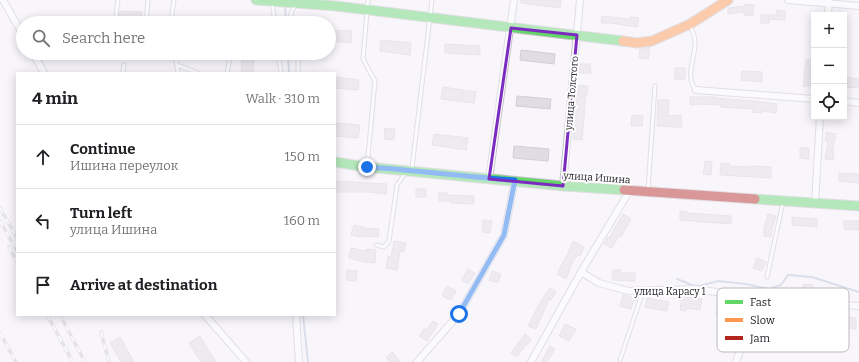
<!DOCTYPE html>
<meta charset="utf-8">
<style>
body{margin:0;font-family:Bitter,serif;background:#f2f2f2;color:#202124}
.controls{position:absolute;right:12px;top:12px;display:grid;overflow:hidden;border-radius:0px;box-shadow:0 2px 10px #0003}
.controls button{width:36px;height:36px;display:grid;place-items:center;padding:0;border:0;border-bottom:1px solid #e0e0e0;background:#fff;color:#202124;font:20px sans-serif}
.stop{position:absolute;width:12px;height:12px;margin:-9px;border:3px solid #1a73e8;border-radius:50%;background:#fff}
.stop.end{background:#1a73e8;border-color:#fff;box-shadow:0 1px 4px #0008}
.list{margin:0;padding:0;list-style:none}
h2{display:flex;justify-content:space-between;align-items:center;height:52px;margin:0;padding:0 16px;font-size:17px}
h2 small{font-size:13px;font-weight:400;color:#757577}
.list li{display:grid;grid-template-columns:26px 1fr auto;gap:12px;align-items:center;box-sizing:border-box;height:64px;padding:0 16px;border-top:1px solid #e0e0e0}
.list b{display:block;font-size:15px;white-space:nowrap}
.list p{margin:0;font-size:13px;white-space:nowrap;color:#757577}
.list em{font-size:13px;font-style:normal;color:#757577}
.icon{flex:none;width:22px;height:22px;fill:none;stroke:currentColor;stroke-width:2;stroke-linecap:round;stroke-linejoin:round}
.map{position:relative;flex:none;width:859px;height:362px;overflow:hidden}
.search{position:absolute;background:#fff;box-shadow:0 2px 10px #0003;left:16px;top:16px;width:320px;height:44px;display:flex;align-items:center;gap:10px;box-sizing:border-box;padding:0 14px;border-radius:22px;color:#757577;font-size:15px}
.panel{position:absolute;background:#fff;box-shadow:0 2px 10px #0003;left:16px;top:72px;width:320px;height:244px;border-radius:0px}
.map>svg:first-child{display:block}
</style>
<div class="map">
<svg width="859" height="362" viewBox="0 0 859 362">
<rect width="100%" height="100%" fill="#f8f5fb"/>
<g fill="none" stroke-linecap="round" stroke-linejoin="round">
<path stroke="#b9c4d8" stroke-width="2" d="M285,4L286,23
M288,53L289,73
M677,279L692,285L699,286L718,281L746,284L769,289L781,285L788,275L812,277L859,292
M303,315L308,362"/>
</g>
<path fill="#e0dce3" stroke="#d3ced6" d="M521,0H561L560,8L521,3Z
M745,4L754,5L753,16L744,15V12L728,14V8L745,6Z
M777,10L785,11V20L769,19V23H761V15H776Z
M120,11L142,12V22L119,20Z
M602,16L630,19V17L639,18L637,27L610,23H601Z
M329,30L352,31L351,43L329,41Z
M381,40L411,43L410,55L380,51Z
M445,44L480,46V55L445,53Z
M650,47L648,59L639,58L640,49Z
M521,50L555,54L554,64L520,60Z
M242,53H254L253,73H241Z
M806,60H813L811,86H803Z
M579,64H590L591,73H579Z
M675,68H685V79L675,80Z
M742,71L762,72V82L741,80Z
M335,77L359,80L358,90L335,88Z
M845,77L859,79V88L844,87Z
M579,85L588,86L587,95L586,94L582,140L573,139L576,101Z
M443,87L476,92L474,103L441,99Z
M517,96L551,99L550,109L516,106Z
M690,97H715V98L754,101L777,104L776,113L762,111V113L752,112L753,109L721,107V105L700,104L690,105Z
M658,100H669L668,116L681,115L682,127H675L657,126Z
M632,115L643,116L642,126H631Z
M335,123L360,125L358,138L335,136Z
M385,128L395,129L394,140L384,139Z
M826,132L836,134L832,152H834L833,160L825,159L828,142L825,141Z
M434,134L468,138L466,150L432,145Z
M514,146L549,149L548,161L513,158Z
M800,148H809V159L800,158Z
M705,161L712,162L711,175L703,174Z
M721,163L730,164V166L750,167V166L771,167V178L720,175Z
M839,173L859,174V183L839,181Z
M335,181L387,184L386,194L371,192H335Z
M416,189H426V197H416Z
M439,193H447V195L474,196V204L451,203V201H439Z
M680,211L688,212V213L731,216V224L680,220Z
M623,214L631,219L621,237L619,236L612,248L604,244L608,237L609,238Z
M768,214L776,216L772,229L771,237L764,236V228Z
M792,217L817,219V227L792,225Z
M483,220L492,221L490,233L482,232Z
M844,221H859V230L844,229Z
M354,225L363,227L362,228L379,229L378,237L361,236V237L351,235Z
M394,241L406,243L404,252L400,251L397,270L386,268L388,256L391,257Z
M573,241L584,247L580,256L577,255L569,269L570,270L566,279L557,274L569,251Z
M351,248L366,251V249L376,250L375,263L365,262L349,258Z
M757,258L766,262L762,271L753,268Z
M468,269L475,273L468,284L462,280Z
M347,270L357,271L356,281L346,280Z
M613,270H621V273H635V281L612,280Z
M492,271L501,274L498,283L489,280Z
M803,284L813,285L812,295L802,294Z
M447,286L456,291L451,300L442,296Z
M550,288L556,292L551,300L549,299L536,329L528,326L542,299Z
M623,295L634,298L631,309L620,306Z
M682,296L702,299L700,310L686,308V311L680,310Z
M647,298L669,302L667,311L645,307Z
M718,303L725,304V305L741,308V307L748,309L744,323L737,321V319L716,314Z
M821,315L856,318V329L820,323Z
M433,321L438,324L427,341L419,336L424,329L426,330Z
M565,324L576,329L569,341L559,336Z
M525,334L531,339L527,345L526,344L517,357L511,353Z
M200,336L216,362H201L189,343Z
M120,337L134,362H121L110,343Z
M550,346L555,349L547,362H541Z
M392,352L401,362H390L386,358Z"/>
<g fill="none" stroke-linecap="round" stroke-linejoin="round">
<defs>
<path id="lane" d="M272,3L275,23
M115,23L118,0
M146,23L148,0
M172,23V13L174,0
M291,23V13L295,5
M690,26C692,30 695,36 695,41C696,57 684,77 696,90
M175,53L178,73
M278,53L281,73
M298,53V73
M177,65L198,73
M123,73L124,65
M227,73L230,57
M367,167L375,81L363,59L368,0
M412,168L432,0
M648,190L655,86
M376,245L384,247L389,241L397,185L406,172
M767,277L783,202
M620,360L643,291"/>
<path id="street" d="M3,0L23,35
M788,0L859,6
M828,15L829,1
M33,53L44,73
M696,90L814,99
M844,101L859,103
M489,179L514,0
M563,186L580,0
M815,203L820,117
M581,272L599,283L628,291L694,289L784,301L859,306
M205,315L246,362
M296,315L299,362
M417,362L459,314L504,235L515,180
M531,362L581,272L630,190
M736,362L759,297"/>
<path id="fast" d="M256,0L336,6L623,41
M335,162L367,167L563,186L624,190
M755,199L859,206"/>
<path id="slow" d="M623,41L637,43L652,41L690,24L728,0"/>
<path id="jam" d="M624,190L755,199"/>
</defs>
<use href="#lane" stroke="#c7c3ca" stroke-width="5"/>
<use href="#street" stroke="#c7c3ca" stroke-width="8"/>
<use href="#fast" stroke="#c7c3ca" stroke-width="11"/>
<use href="#slow" stroke="#c7c3ca" stroke-width="11"/>
<use href="#jam" stroke="#c7c3ca" stroke-width="11"/>
<use href="#lane" stroke="#fefefe" stroke-width="3"/>
<use href="#street" stroke="#fefefe" stroke-width="6"/>
<use href="#fast" stroke="#63d668" stroke-width="9"/>
<use href="#slow" stroke="#ff974d" stroke-width="9"/>
<use href="#jam" stroke="#b3261e" stroke-width="9"/>
<defs>
<path id="rail" d="M0,208L17,238
M0,221L17,251
M9,247L17,262
M47,315L73,362
M60,315L85,362
M101,332L109,362
M0,333L16,362"/>
</defs>
<use href="#rail" stroke="#cecdd0" stroke-width="3.5"/>
<use href="#rail" stroke="#fff" stroke-width="2" stroke-dasharray="6" stroke-linecap="butt"/>
</g>
<g fill="none" stroke-linecap="round" stroke-linejoin="round">
<path stroke="#1a73e8" stroke-width="5" d="M367,167C416,170 465,177 515,180L504,235L459,314"/>
</g>
<path d="M0 0H859V362H0ZM511,28L577,35L563,186L489,179Z" fill="#f8f5fb" fill-opacity=".55" fill-rule="evenodd"/>
<path fill="none" stroke="#7b2cbf" stroke-width="3" stroke-linejoin="round" d="M511,28L577,35L563,186L489,179Z"/>
<g text-anchor="middle" stroke-width="4" stroke-linejoin="round" paint-order="stroke">
<g font-size="10" fill="#1f1a22" stroke="#fff">
<text transform="translate(571 93) rotate(-85)" y="4">улица Толстого</text>
<text transform="translate(597 177) rotate(4)" y="4">улица Ишина</text>
<text x="670" y="295">улица Карасу 1</text>
</g>
</g>
<rect x="717" y="288" width="132" height="64" rx="6" fill="#fff" stroke="#bcbabd" stroke-width="1"/>
<rect x="725" y="300" width="18" height="4" fill="#63d668"/>
<rect x="725" y="318" width="18" height="4" fill="#ff974d"/>
<rect x="725" y="336" width="18" height="4" fill="#b3261e"/>
<g font-size="11" fill="#1f1a22">
<text x="750" y="306">Fast</text>
<text x="750" y="324">Slow</text>
<text x="750" y="342">Jam</text>
</g>
</svg>
<div class="controls">
<button>+</button>
<button>−</button>
<button><svg class="icon" aria-label="locate" viewBox="0 0 24 24"><circle cx="12" cy="12" r="6"/><path d="M12 2v4M12 18v4M2 12h4M18 12h4"/></svg></button>
</div>
<div class="stop" style="left:459px;top:314px"></div>
<div class="stop end" style="left:367px;top:167px"></div>
<div class="search"><svg class="icon" aria-label="search" viewBox="0 0 24 24"><circle cx="10" cy="10" r="6"/><path d="M15 15l6 6"/></svg>Search here</div>
<section class="panel">
<h2>4 min<small>Walk · 310 m</small></h2>
<ul class="list">
<li><svg class="icon" aria-label="ahead" viewBox="0 0 24 24"><path d="M12 20V5M6 11l6-6 6 6"/></svg><div><b>Continue</b><p>Ишина переулок</p></div><em>150 m</em></li>
<li><svg class="icon" aria-label="left" viewBox="0 0 24 24"><path d="M17 20v-9H6M10 6l-5 5 5 5"/></svg><div><b>Turn left</b><p>улица Ишина</p></div><em>160 m</em></li>
<li><svg class="icon" aria-label="arrive" viewBox="0 0 24 24"><path d="M6 21V4h12l-3 4 3 4H6"/></svg><div><b>Arrive at destination</b></div></li>
</ul>
</section>
</div>
